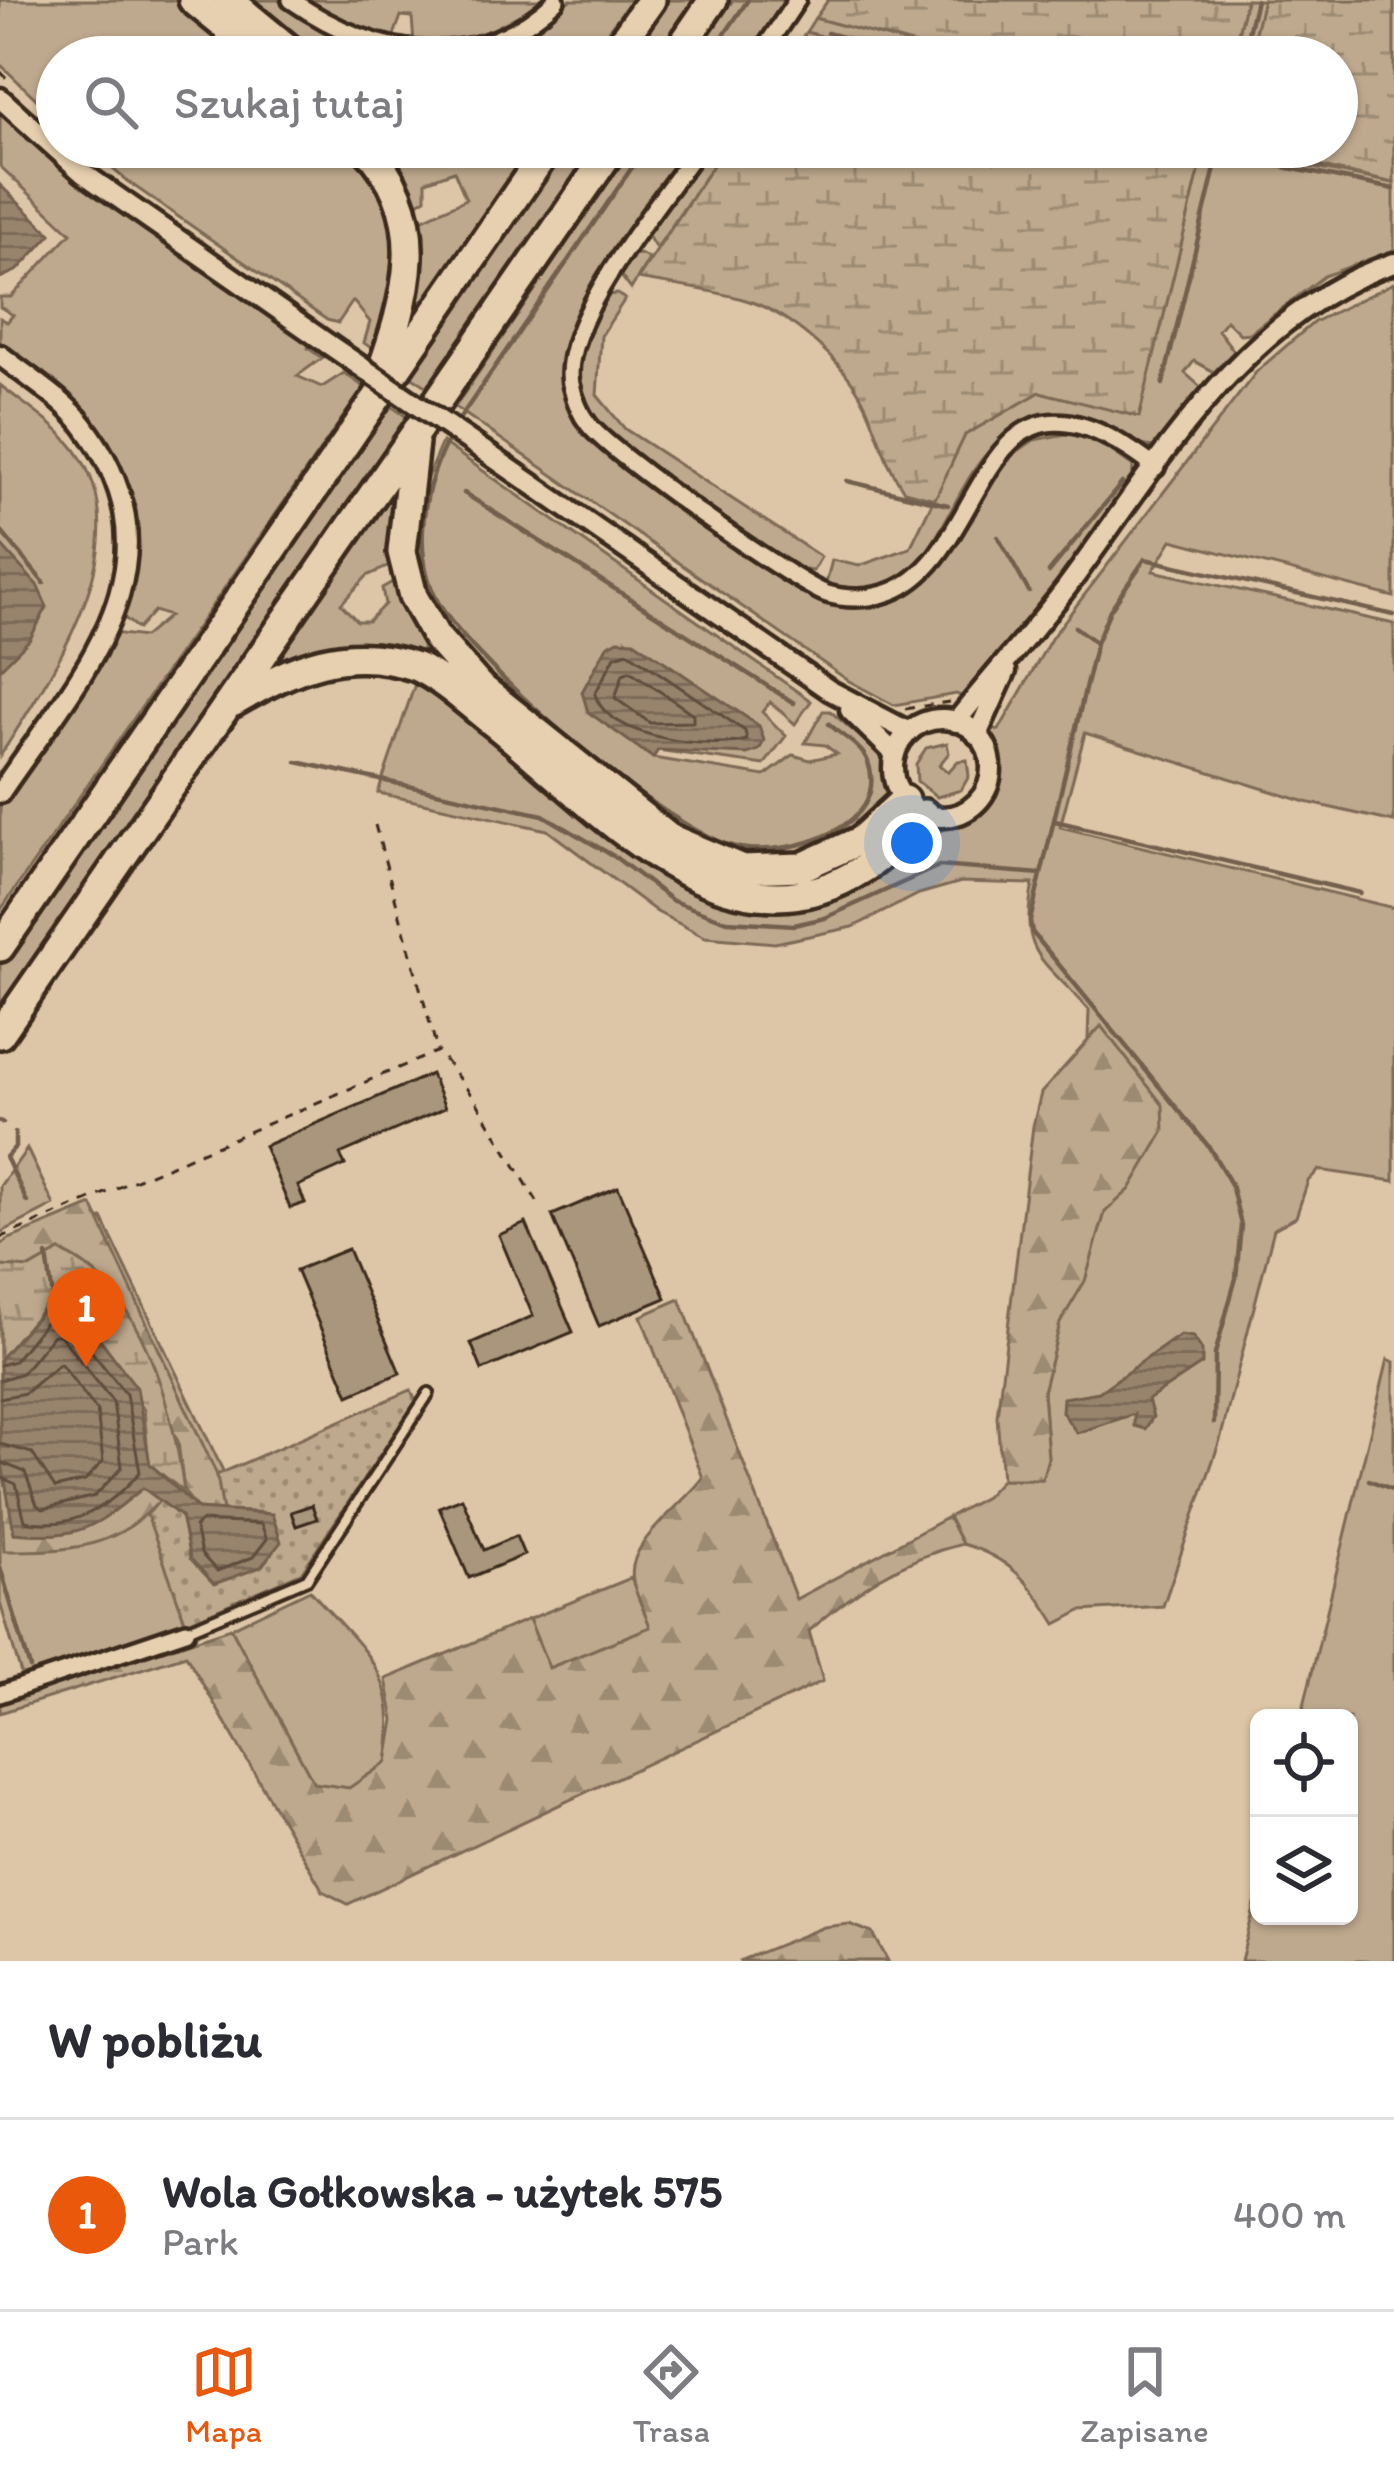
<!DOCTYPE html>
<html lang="pl">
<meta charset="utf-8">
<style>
body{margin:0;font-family:Itim,sans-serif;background:#f7f7f7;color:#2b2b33}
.controls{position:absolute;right:36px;bottom:36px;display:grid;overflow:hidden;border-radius:18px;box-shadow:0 3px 9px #0004}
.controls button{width:108px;height:108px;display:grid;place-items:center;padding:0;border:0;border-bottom:3px solid #e1e1e2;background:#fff;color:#2b2b33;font:60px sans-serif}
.you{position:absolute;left:912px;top:843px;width:42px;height:42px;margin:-30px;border:9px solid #fff;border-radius:50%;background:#1a73e8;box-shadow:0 0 0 18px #1a73e833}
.badge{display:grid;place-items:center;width:78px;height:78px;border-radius:50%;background:#ea580c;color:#fff;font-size:39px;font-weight:700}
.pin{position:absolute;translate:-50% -99px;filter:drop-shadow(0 3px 6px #0008)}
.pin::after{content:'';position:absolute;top:63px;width:42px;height:36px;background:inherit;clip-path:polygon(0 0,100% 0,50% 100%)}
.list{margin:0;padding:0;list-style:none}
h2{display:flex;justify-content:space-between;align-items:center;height:156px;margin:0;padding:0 48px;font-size:51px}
h2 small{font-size:39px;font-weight:400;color:#7c7c81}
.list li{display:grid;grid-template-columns:78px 1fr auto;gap:36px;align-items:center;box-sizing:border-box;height:192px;padding:0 48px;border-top:3px solid #e1e1e2}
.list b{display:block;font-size:45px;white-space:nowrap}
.list p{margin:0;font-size:39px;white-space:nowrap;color:#7c7c81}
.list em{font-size:39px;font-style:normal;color:#7c7c81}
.icon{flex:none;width:66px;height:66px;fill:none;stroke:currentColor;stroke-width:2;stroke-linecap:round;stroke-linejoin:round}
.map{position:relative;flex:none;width:1394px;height:1961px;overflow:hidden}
.search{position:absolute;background:#fff;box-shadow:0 3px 9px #0004;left:36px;right:36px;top:36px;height:132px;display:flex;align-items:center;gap:30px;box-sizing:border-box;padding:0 42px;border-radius:66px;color:#7c7c81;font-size:45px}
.sheet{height:348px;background:#fff}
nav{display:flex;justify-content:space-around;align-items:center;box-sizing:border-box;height:168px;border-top:3px solid #e1e1e2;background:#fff;font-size:33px;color:#7c7c81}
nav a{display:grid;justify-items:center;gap:6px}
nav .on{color:#ea580c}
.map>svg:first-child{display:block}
</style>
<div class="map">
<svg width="1394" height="1961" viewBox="0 0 1394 1961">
<defs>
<pattern id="forest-firs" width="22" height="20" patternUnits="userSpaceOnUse" patternTransform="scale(3)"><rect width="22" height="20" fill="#bfa98e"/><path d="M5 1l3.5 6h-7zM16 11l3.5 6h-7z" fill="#9c8a73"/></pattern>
<pattern id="wetland-marsh" width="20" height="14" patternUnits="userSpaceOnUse" patternTransform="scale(3)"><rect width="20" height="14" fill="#bfa98e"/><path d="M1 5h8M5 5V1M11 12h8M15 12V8" fill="none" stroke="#9c8a73"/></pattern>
<pattern id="garden-dots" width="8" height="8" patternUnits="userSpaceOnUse" patternTransform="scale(3)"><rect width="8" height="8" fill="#bfa98e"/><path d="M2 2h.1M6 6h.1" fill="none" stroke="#9c8a73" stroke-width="1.8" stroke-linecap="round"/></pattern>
<pattern id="water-rules" width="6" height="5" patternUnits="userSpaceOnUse" patternTransform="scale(3)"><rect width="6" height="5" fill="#98836d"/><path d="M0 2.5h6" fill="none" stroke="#7d6b59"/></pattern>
</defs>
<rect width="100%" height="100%" fill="#ddc6a7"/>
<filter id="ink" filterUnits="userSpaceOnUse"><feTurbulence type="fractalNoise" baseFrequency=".00833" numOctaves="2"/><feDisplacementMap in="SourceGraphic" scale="24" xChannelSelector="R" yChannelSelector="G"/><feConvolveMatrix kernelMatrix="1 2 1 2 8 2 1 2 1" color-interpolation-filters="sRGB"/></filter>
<g filter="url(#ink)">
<path fill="#bfa98e" stroke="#7d6a56" stroke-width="3" d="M0,0H182L251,57H57V119L0,64Z
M241,0H278L331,37L386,57H311Z
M304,0H546L485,34L414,44L412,17L401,16L392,41L344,26Z
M570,0H632L587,57H463L520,37Z
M667,0H699L660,57H628Z
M733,0H788L750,57H694Z
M1246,0H1263L1249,57H1232Z
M815,18L961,57H896L806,32Z
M0,112L109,205L310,344L308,348L322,358L297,376L322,387L344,373L364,387L0,911V805L114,633L144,637L169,616L154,611L138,629L122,616C164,482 96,421 0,344V318L7,322L13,315L0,307V297H11L71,233L0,166Z
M87,147H354C417,225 396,266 381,355L364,343L370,322L353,301L338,323L327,320L127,181Z
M376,147H535L413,323L420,278L415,223L466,199L454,171L426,181V198L413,206Z
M565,147H598L431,389L408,374Z
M632,147H689L574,318L564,346L562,371L570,407L602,450L795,587L848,606L890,601L923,583L947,555L990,478L1005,460L1034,440L1066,434L1095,439L1133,466L1132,485L969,699L956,694L894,705L849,681L455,407Z
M707,147H725L656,249L647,234Z
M1205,147H1232L1246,155L1394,183V250L1324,276L1250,333L1240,334L1226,320L1218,330L1234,351L1214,372L1194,361L1185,373L1203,389L1162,446C1123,456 1082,383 1007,435C938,482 943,618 826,583L832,560L859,566L910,548L965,435L1040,392L1139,416Z
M640,254L649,259L631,289L620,275L633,255Z
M1394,283V597L1172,540L1153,571L1394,624V822L1306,802L1085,733L1060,827L1394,908V1181L1319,1170L1308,1181L1296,1217L1274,1229L1220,1440L1163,1606L1081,1611L1056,1624C1031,1583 1009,1557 962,1544L948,1517L985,1497L1002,1479H1042L1048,1458L1043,1392L1060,1323L1085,1280L1105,1212L1130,1189L1101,1027L1088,1039L1089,1010C1044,959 1018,955 1033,884L961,882L919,894L853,927L775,943L705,937L657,912L547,830L378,793L415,684C562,761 714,1019 896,862C907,853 919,839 932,834C957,823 989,823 997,791C1002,768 987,749 992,728L999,730L1052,637L1257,371L1314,322Z
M617,294L625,299L601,336L597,395L625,429L821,557L813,571C784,572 625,451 600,424C592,415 586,403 583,392C572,355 590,326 607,295Z
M0,385C25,405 57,425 76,451C144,544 50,677 0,756Z
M388,404L410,419L0,1011V965Z
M442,442L811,701L795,724L770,702L762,712L786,736L764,765L657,750L764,741L759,726L627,640L653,758L765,776L793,755L810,760L837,754L825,745L805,743L823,711H830L882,755L888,801L829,851L747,863L676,833L457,651L427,600L414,544L423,487Z
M393,486L394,564L367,576L341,604L357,621H368L385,604L382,588L396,580L428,648L489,705L402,655L264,676Z
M947,743L949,753L939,765L948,772L958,761L967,760L969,776L961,790L937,797L917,781L916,764L926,748Z
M27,1149L54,1205L0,1233V1186Z
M102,1218L224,1473L282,1512L181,1611L186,1623L22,1677L0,1603V1260Z
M1388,1359L1394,1362V1961H1241L1259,1888V1916H1349V1718H1301Z
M631,1578L651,1627L549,1668L529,1619Z
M310,1590C365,1654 401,1671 387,1762L350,1788L314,1784L231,1628Z"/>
<path fill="url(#forest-firs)" stroke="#7d6a56" stroke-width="3" d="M1101,1026L1163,1105L1164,1131L1130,1189L1105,1212L1085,1281L1060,1323L1043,1392L1048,1458L1042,1479H1002L997,1416L1033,1126L1041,1093Z
M92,1205L217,1475L223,1511L198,1509L184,1492L178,1441L60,1251L30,1268L0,1266V1245L9,1239Z
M680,1299L796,1599L948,1517L962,1544C900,1559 857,1590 809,1631L823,1681L348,1904L323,1891L186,1655L0,1713V1703L231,1628L314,1783L349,1788L387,1762L394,1720L386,1679L529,1619L549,1668L650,1627C646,1613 636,1597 633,1581C625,1542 682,1507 703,1478L641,1316Z
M0,1456L15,1533L129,1499L143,1487L160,1500C116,1550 68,1551 4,1551Z
M849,1924L873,1933L888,1961H739L824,1927Z"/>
<path fill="url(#wetland-marsh)" stroke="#7d6a56" stroke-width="3" d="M828,0H1246L1232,57H961L815,18Z
M1263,0H1394V183L1232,147H1337V57H1249Z
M806,32L896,57H789Z
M725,147H1205L1139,417L1040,392L965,435L935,499L904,491C882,457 881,439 866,406C845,361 787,310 739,298C706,289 671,285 638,279Z
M60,1251C142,1285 174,1412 184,1492L149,1464L144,1410L88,1323L52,1298L0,1359V1266L30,1268Z"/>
<path fill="url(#garden-dots)" stroke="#7d6a56" stroke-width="3" d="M411,1390L416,1401L301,1573L186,1623L147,1515L160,1500L181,1517L190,1558L260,1512L223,1511L217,1475Z"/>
<path fill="url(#water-rules)" stroke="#735f4d" stroke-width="3" d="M0,185L51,234L18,270L0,278Z
M0,544L37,585L47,607L30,639L0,669Z
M618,640L634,641L759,726L764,741L759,750L747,754L658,750L653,758L588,712L582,692L607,646Z
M53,1298L88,1323L137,1388L150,1464L198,1509L272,1514L281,1542L261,1567L214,1584L190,1558L181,1516L143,1488C94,1528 81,1539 14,1533L0,1451V1359Z
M1180,1335L1193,1337L1202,1350V1364L1148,1400L1153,1417L1145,1429L1134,1426V1414L1077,1433L1062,1412L1063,1398L1099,1392Z"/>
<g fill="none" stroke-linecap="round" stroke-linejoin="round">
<path stroke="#604e3e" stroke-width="3" d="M628,652L745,731L747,740C709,750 607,739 595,694L615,656Z
M630,671L693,714V722L650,723L615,698L623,674Z
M0,1365L14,1361L51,1315L65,1319L126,1394L140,1472C111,1506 72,1531 25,1521L16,1484L0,1477
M0,1380L22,1373L53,1335H60L113,1402L122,1467L95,1496L43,1509L37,1505L25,1472L0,1462
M0,1398L25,1393L60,1363L97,1411L103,1461L85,1481L55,1488L32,1453L0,1444
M201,1521L261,1524L267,1539L253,1557L217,1571L201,1554L195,1527Z"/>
<path stroke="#735f4d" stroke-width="4.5" d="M827,33L920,57
M709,57L748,0
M1242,57L1256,0
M1219,154L1394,189
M1163,384L1220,147
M456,424L646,147
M451,434C424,483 410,550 438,602C473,665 670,836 740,848C790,857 891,827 868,762C863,747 841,735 829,724
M847,481L948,505
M464,493L794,703
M0,530L44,583
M998,537L1029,592
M1049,572L1122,483
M1075,627L1095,642
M297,762L543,815L615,857L673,901L727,921L794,925L825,918L939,866L1041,874
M1055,821L1360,893
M0,1121L3,1123
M15,1133V1147L6,1157L27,1202
M47,1255L53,1298
M1214,1423L1215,1354L1236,1278L1241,1225L1231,1184L1209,1147L1032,932L1030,921L1096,643L1110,610L1145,559L1394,615
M1369,1480L1394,1490
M0,1567L30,1668"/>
</g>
<path fill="#aa967d" stroke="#3b2a1e" stroke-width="3" d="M431,1074L445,1108L340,1154L345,1165L298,1186L305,1203L290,1208L264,1146Z
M618,1187L666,1298L599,1326L552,1215Z
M526,1223L573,1332L482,1370L471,1343L533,1316L499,1235Z
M348,1249L400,1373L349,1395L296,1270Z
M462,1498L484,1550L516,1536L524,1555L469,1578L439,1507Z
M312,1505L317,1519L296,1526L291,1512Z"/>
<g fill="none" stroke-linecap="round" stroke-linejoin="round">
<defs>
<path id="service" d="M187,1630L307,1579L429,1393"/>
<path id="minor" d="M291,0C375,58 475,77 556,0
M759,57L797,0
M699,147C663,200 559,321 571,384C574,398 580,414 589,425C611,454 793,582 827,594C847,600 871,599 890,592C994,554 973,327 1156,468
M0,1694L186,1631"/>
<path id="tertiary" d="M0,98L83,173L328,344
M0,355C27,377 63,398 84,426C189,567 78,677 0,793
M487,453L829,690L909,732
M850,710L895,754
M893 768a49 49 0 1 1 98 0a49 49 0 1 1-98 0Z
M956,722C992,676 1031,634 1067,587C1158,465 1242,313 1394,263
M977,735L1006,671"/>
<path id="motorway" d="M193,0L263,57
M229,0L298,57
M611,57L651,0
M674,57L713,0
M365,147C433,216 407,298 379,378
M414,442L402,552L413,596L436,637L478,685L669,838L742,869L802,867L861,840L904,800
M234,702C294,667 346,643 417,667C444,680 467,702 491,721C592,799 722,960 863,869C886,854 905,833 924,814
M0,947L549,147
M0,1034L613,147"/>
</defs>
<use href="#service" stroke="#3b2a1e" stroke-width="16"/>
<use href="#minor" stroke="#3b2a1e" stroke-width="24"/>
<use href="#tertiary" stroke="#3b2a1e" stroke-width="27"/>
<use href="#motorway" stroke="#3b2a1e" stroke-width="36"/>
<path stroke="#3b2a1e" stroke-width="3" stroke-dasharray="9 9" stroke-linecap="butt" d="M0,71L11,83
M905,709L949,702
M375,825L437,1049
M0,1238L438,1051L476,1101L538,1203L532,1207"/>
<use href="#service" stroke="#e7d0b0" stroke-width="8"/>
<use href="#minor" stroke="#e7d0b0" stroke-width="15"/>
<use href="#tertiary" stroke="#e7d0b0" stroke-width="18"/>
<use href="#motorway" stroke="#e7d0b0" stroke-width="27"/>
<defs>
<path id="tertiary-bridge" d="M328,344L487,453"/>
</defs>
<use href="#tertiary-bridge" stroke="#3b2a1e" stroke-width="27" stroke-linecap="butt"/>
<use href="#tertiary-bridge" stroke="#e7d0b0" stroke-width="18"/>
</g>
</g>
</svg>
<div class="controls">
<button><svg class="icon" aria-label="locate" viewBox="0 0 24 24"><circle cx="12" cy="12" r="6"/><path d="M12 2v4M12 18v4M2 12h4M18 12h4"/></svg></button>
<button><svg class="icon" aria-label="layers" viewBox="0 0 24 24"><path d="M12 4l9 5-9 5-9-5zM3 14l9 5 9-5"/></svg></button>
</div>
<div class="you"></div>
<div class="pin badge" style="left:86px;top:1367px">1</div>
<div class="search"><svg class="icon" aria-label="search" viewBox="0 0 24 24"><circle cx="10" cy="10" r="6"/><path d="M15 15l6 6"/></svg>Szukaj tutaj</div>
</div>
<section class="sheet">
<h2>W pobliżu<small></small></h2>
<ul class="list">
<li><span class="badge">1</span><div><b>Wola Gołkowska - użytek 575</b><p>Park</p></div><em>400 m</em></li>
</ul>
</section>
<nav>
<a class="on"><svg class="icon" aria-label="map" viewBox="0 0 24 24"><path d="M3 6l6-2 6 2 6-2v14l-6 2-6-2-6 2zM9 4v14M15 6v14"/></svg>Mapa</a>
<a><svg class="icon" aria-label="directions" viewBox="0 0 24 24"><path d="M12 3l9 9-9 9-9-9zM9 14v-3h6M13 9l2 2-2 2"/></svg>Trasa</a>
<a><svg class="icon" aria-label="saved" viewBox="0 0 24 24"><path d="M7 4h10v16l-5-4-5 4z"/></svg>Zapisane</a>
</nav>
